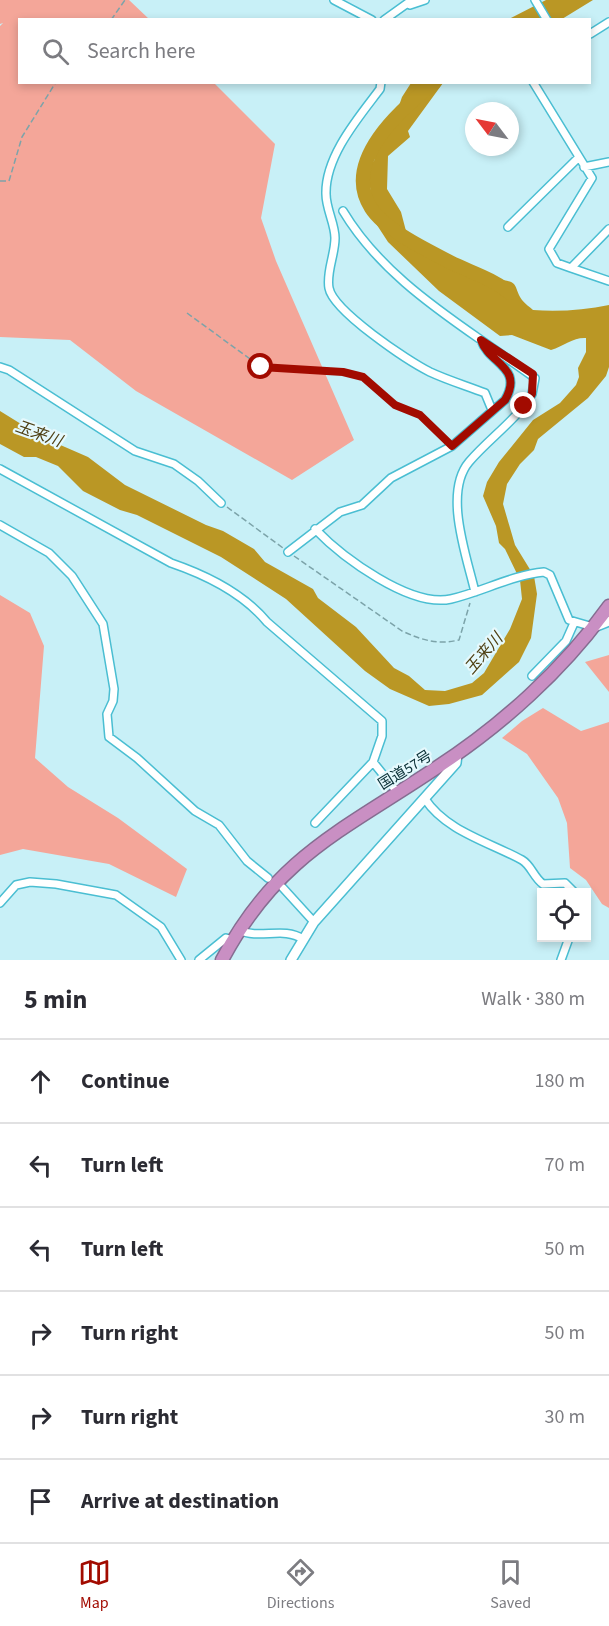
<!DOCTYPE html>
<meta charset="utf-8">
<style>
body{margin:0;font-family:"Source Sans 3","Noto Sans JP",sans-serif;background:#f7f7f7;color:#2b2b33}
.controls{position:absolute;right:18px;bottom:18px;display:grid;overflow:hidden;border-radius:0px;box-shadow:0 3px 9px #0003}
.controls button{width:54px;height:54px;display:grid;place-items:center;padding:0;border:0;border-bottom:2px solid #e1e1e2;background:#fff;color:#2b2b33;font:30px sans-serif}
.compass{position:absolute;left:465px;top:102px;width:54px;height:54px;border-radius:50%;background:#fff;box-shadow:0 3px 9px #0003;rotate:302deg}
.stop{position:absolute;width:18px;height:18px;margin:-14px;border:4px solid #a20b00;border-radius:50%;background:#fff}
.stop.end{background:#a20b00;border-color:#fff;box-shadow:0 2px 6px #0008}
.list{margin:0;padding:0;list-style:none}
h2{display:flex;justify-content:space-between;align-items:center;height:78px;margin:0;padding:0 24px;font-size:26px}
h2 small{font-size:20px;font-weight:400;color:#7c7c81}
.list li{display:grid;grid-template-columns:39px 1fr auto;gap:18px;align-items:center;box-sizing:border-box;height:84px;padding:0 24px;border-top:2px solid #e1e1e2}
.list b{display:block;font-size:22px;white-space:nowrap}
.list em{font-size:20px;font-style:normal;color:#7c7c81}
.icon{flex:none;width:33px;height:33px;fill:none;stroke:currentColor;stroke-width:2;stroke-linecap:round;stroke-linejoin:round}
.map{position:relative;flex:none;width:609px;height:960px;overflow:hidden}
.search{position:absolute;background:#fff;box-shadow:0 3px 9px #0003;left:18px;right:18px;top:18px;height:66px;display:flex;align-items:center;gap:15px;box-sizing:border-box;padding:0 21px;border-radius:0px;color:#7c7c81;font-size:22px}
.sheet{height:582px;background:#fff}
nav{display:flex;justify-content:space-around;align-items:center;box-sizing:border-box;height:84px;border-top:2px solid #e1e1e2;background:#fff;font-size:16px;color:#7c7c81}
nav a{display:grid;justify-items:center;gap:3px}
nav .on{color:#a20b00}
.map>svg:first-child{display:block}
</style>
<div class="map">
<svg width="609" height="960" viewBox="0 0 609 960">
<rect width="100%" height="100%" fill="#c8f0f7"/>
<path fill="#f4a699" d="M0,0H129L149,19L20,20V82L214,83L275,144L261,218L276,261L354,440L292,480L136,391L70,340L0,337V26L3,23L0,24Z
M0,595L30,613L44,646L35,758L68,787L118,818L187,869L176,897L109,864L23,849L0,855Z
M609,655V692L585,662Z
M543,708L581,731L609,722V908L602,904L586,880L570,868L567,823L558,798L527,754L502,738L522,721Z"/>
<path fill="#ba9725" d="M546,0H593L562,19L507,20Z
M411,83H443L408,131L410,137L388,156L387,189L401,212L406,231L426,254C451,252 449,264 467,274C478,279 482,278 492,287L499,280C520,281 513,287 522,300C525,304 530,307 533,310C558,312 585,310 609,305V367L606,376L588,398L538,439L534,450L520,464L507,484L503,504L515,545L534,576L537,594L531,638L519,662L482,695L449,704L429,706L390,689L365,671L286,599L221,557L137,515L120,510L83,491L58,466L36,457H24L0,444V411L42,437L88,457L125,485L206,525L223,531L254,549L265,562L313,589L318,598L356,627L394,668L409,676L425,690L445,691L472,683L484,673L510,629L522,599L520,580L505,549L499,543L496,526L483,496L487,482L499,462L533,420L560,403L576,385L579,377L578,368L586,352V338C574,337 564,346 551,350L512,335L500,336L439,291L388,242L375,222L367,166L374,161L378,142L391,129L402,97Z"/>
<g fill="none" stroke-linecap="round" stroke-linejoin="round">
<path stroke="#ba9725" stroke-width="14" d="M435,82C401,109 341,161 371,208C385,230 427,250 450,262C470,272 492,278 510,293"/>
<defs>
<path id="street" d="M334,0L372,20
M535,0L547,20
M410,5L425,0
M384,20L412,0
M590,34L609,22
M381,82L380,89C359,117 325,156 326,194C326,209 335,224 335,238C335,255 326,272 329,288C333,311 408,361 430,372C447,380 467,386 485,393L492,410
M533,82L592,178L549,249L557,263L571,268
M584,167L609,162
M508,227L578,158
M609,229L571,268L609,281
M0,367L9,370L135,451L174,464L198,481L221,503
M0,469L171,563C206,575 243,593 267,622L382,721V736L373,762
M0,525L49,553L72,576L103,624L114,689L113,701L107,714L109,737L137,758L195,811L219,825L247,861L268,878
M315,529C342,557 410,608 451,599C482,592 512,575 544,572L550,575L569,620L593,627
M288,552L340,512L362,505L391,478L452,446L505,400C524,367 489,364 481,340C429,304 376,266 343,211
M475,592C467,557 443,493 469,462C486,442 508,426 524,406L532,394L535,378L481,340
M532,676L566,641L574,623
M425,799C446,831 489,842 522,860C531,865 534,878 543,884L565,883L574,892
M315,823L373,762L398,793
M283,888L314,922
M0,903L16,885L30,882L56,884L116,895L161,927L181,960
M239,930C260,940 283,926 303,939
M199,960L226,938L233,940
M561,960L569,938"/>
<path id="secondary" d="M594,627L609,621
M291,960L314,922L456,763L457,754"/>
<path id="highway" d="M222,960C277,856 344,830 436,768C501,726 564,669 609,606"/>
</defs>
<use href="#street" stroke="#4abed2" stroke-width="10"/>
<use href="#secondary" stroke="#4abed2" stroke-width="12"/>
<use href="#highway" stroke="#856d91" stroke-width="15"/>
<path stroke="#7ca3a9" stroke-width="1.5" stroke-dasharray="6 3" stroke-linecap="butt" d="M111,20L125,0
M0,181H9L22,137L56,82
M187,313L261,367L343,372L363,377L395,405L420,415L447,441
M227,507L283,548
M294,556L402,631C422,640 437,645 459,640L470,603"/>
<use href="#street" stroke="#fff" stroke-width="7"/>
<use href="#secondary" stroke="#fff" stroke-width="9"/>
<use href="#highway" stroke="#c98fc3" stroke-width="12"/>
</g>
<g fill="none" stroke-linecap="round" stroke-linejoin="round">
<path stroke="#a20b00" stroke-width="8" d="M261,367L343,372L363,377L395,405L420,415L452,446L505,400C524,367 489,364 481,340L533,374L532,394L524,406"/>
</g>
<g text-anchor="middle" stroke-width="4.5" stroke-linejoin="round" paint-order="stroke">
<g font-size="15" fill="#082e34" stroke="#e5f9fd">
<text transform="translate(405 770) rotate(-32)" y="5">国道57号</text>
</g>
<g font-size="16" font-style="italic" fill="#4f4014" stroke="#e5f9fd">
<text transform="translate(39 433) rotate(20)" y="6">玉来川</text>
<text transform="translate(483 653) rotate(-49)" y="6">玉来川</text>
</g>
</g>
</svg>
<div class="controls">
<button><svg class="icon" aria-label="locate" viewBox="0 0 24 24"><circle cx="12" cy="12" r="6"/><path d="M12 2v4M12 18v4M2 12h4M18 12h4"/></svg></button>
</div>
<svg class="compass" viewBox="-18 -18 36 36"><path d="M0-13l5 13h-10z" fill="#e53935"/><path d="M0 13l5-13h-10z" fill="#7c7c81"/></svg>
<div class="stop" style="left:261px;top:367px"></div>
<div class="stop end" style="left:524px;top:406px"></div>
<div class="search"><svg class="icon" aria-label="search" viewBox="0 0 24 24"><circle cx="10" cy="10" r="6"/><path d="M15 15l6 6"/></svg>Search here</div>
</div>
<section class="sheet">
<h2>5 min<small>Walk · 380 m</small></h2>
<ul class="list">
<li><svg class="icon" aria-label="ahead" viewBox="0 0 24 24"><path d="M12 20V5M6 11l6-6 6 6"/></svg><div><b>Continue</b></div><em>180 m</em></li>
<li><svg class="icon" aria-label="left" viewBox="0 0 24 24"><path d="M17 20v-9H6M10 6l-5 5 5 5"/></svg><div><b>Turn left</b></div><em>70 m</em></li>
<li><svg class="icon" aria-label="left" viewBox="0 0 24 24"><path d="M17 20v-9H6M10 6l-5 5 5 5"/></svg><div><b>Turn left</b></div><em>50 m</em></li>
<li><svg class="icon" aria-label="right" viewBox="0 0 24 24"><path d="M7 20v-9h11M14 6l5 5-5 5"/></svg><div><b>Turn right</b></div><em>50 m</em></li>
<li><svg class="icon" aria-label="right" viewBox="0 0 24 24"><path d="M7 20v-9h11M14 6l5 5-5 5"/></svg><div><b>Turn right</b></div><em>30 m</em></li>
<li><svg class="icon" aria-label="arrive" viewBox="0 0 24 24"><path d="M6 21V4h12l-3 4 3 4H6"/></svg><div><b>Arrive at destination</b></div></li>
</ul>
</section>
<nav>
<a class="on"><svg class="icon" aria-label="map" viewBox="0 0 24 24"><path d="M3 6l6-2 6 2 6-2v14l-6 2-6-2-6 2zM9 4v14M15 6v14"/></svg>Map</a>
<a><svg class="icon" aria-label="directions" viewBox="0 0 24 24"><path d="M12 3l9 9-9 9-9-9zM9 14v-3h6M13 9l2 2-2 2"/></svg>Directions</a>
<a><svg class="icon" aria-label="saved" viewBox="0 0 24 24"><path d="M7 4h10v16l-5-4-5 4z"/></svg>Saved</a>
</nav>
